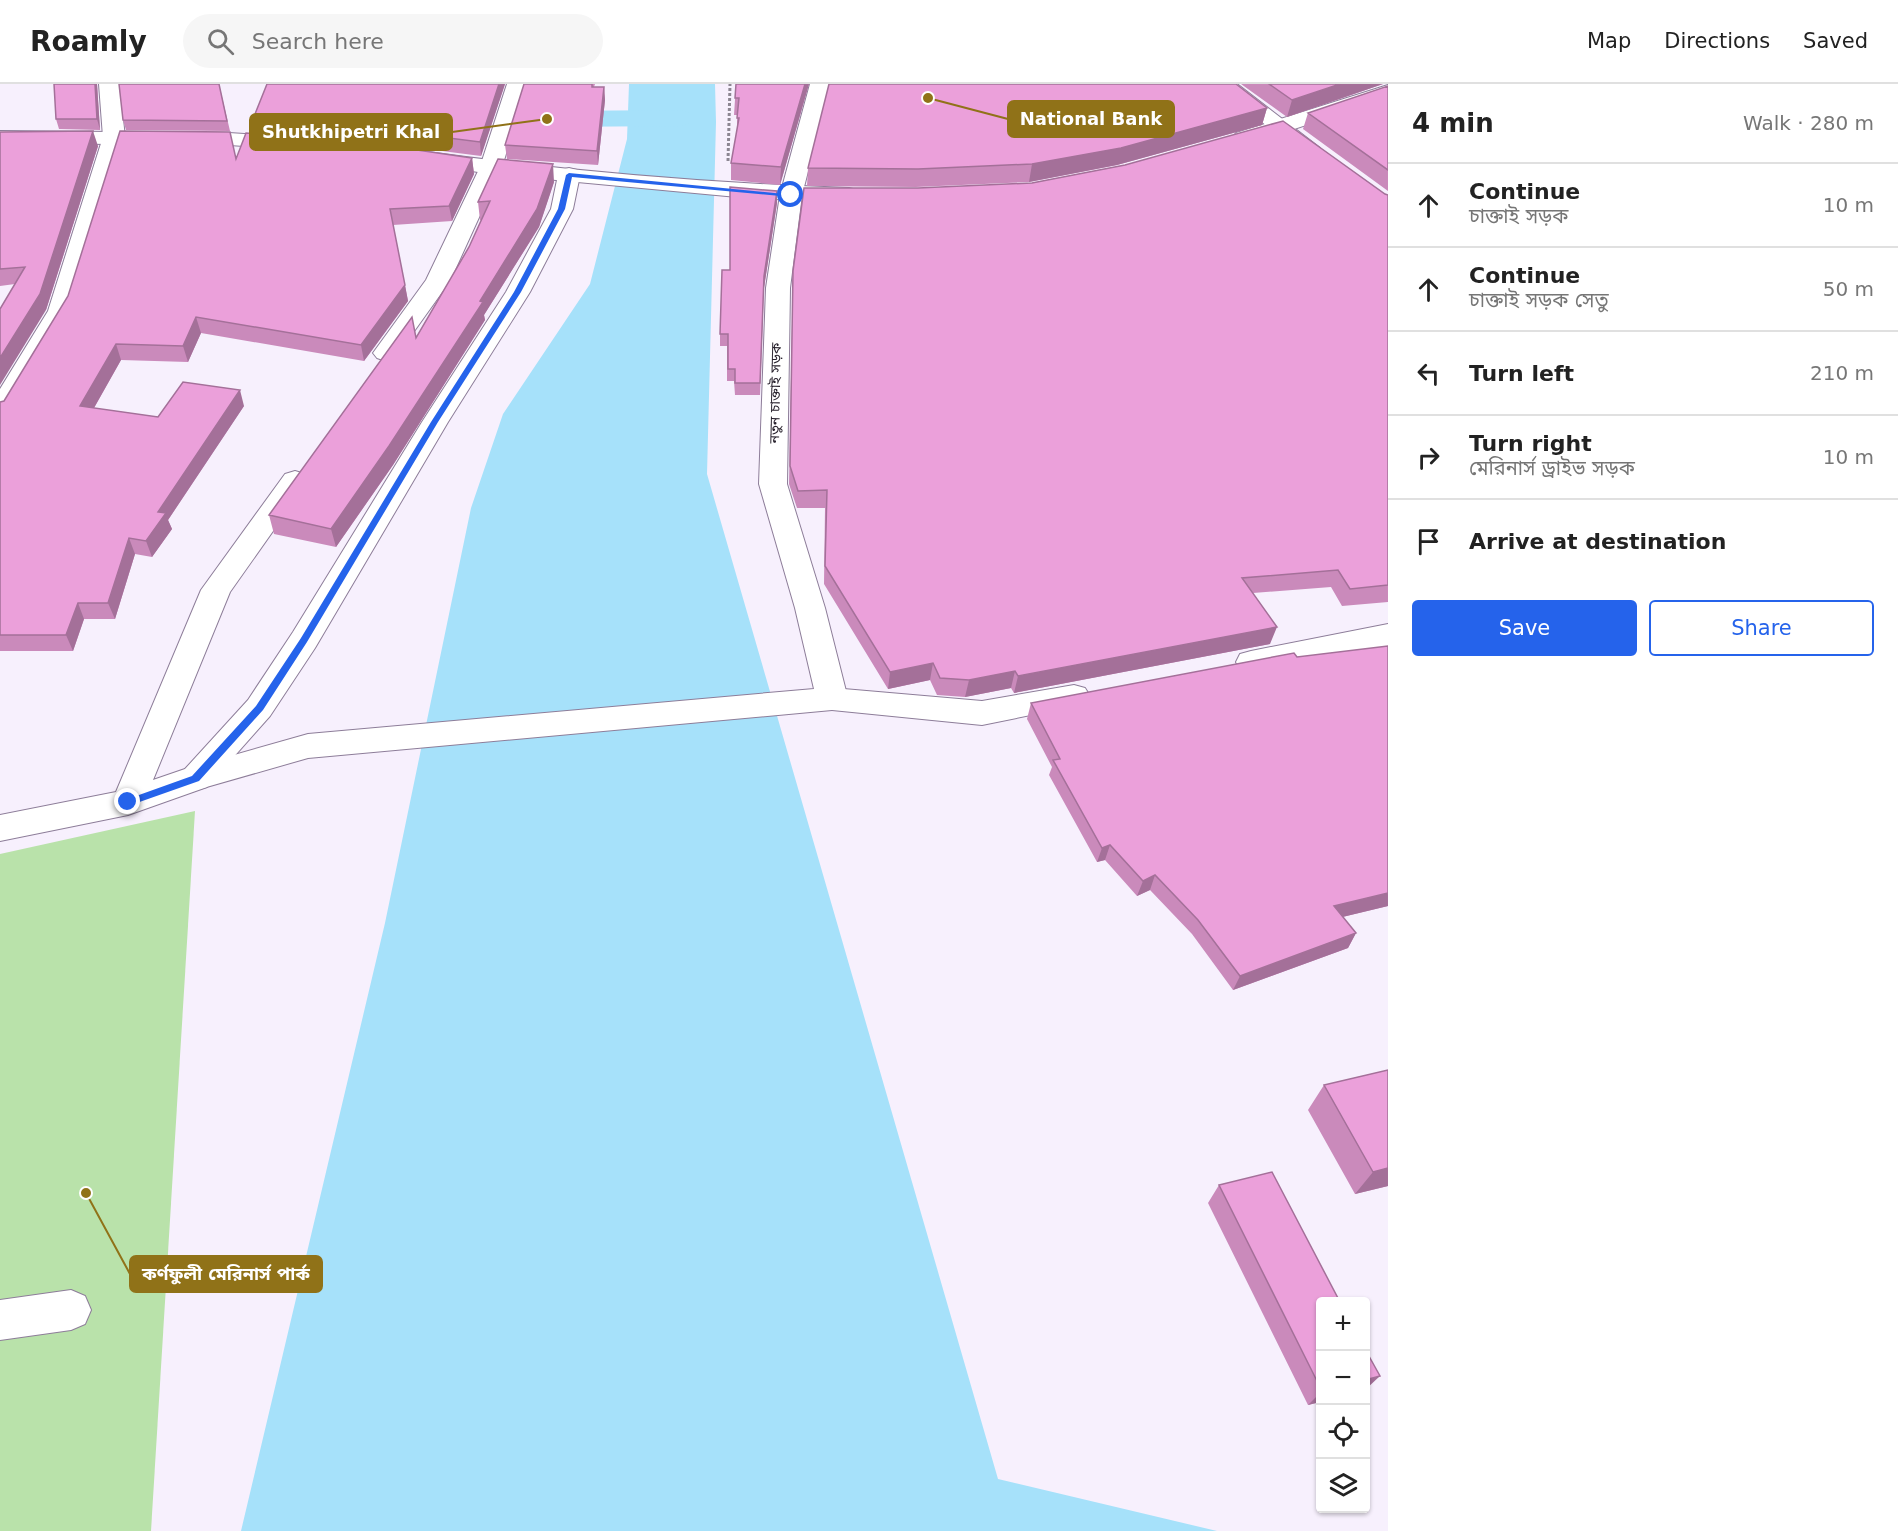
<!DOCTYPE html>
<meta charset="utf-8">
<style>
body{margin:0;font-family:"DejaVu Sans","Noto Sans Bengali",sans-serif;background:#f6f6f6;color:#222}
.controls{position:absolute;right:18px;bottom:18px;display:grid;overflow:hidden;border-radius:6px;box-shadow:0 2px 4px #0004}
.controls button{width:54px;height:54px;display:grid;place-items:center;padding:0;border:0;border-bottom:2px solid #e0e0e0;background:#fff;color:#222;font:30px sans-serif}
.stop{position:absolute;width:18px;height:18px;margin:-14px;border:4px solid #2563eb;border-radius:50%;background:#fff}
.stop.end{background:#2563eb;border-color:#fff;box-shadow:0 2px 6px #0008}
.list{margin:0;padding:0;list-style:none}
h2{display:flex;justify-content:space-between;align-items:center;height:78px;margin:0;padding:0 24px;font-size:26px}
h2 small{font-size:20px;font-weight:400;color:#767676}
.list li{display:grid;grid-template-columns:39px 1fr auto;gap:18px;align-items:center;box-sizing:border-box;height:84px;padding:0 24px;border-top:2px solid #e0e0e0}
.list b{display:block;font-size:22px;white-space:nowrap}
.list p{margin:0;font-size:20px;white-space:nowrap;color:#767676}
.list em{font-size:20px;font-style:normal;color:#767676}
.actions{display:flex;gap:12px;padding:18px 24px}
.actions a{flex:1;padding:14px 0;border:2px solid #2563eb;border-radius:6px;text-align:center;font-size:21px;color:#2563eb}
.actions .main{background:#2563eb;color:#fff}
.icon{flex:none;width:33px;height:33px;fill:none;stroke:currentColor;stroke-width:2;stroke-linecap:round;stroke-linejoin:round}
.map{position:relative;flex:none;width:1388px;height:1447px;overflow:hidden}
header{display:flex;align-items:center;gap:36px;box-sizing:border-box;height:84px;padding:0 30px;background:#fff;border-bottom:2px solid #e0e0e0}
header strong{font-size:28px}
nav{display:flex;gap:33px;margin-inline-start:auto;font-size:21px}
.search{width:420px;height:54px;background:#f6f6f6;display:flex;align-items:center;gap:15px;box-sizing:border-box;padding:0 21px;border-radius:33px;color:#767676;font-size:22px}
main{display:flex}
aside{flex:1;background:#fff}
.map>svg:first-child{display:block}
</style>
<header>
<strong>Roamly</strong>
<div class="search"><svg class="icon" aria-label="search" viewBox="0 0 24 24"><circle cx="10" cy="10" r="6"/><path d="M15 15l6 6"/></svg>Search here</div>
<nav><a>Map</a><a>Directions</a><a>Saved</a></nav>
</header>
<main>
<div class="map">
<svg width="1388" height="1447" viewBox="0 0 1388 1447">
<rect width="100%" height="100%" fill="#f7f0fd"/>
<path fill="#b9e2aa" d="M195,727L151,1447H0V770Z"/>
<path fill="#a6e1fa" d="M629,0H715L716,38L707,390L998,1395L1217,1447H241L385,839L471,424L503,330L590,200L627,55Z"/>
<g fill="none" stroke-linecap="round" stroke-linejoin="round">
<path fill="#a6e1fa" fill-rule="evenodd" d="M682,26L691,29L695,34L691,39L682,42L547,43L538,40L534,35L538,30L547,27Z"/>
<defs>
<path id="pedestrian" d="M71,1206L85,1212L91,1226L85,1240L71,1246L0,1256V1216Z"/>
<path id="minor" d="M99,0H119L125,53L72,227L13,326L9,332L0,334V305L48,227L103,53Z
M507,0H527L502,83L499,88L491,90L483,88L480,83Z
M810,0H830L802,111L790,204L787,400L825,524L848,615L843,623L832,626L308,674L196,706L185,703L180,694L185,685L308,650L814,605L795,524L759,400L766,204L780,111Z
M1214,0H1237L1320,64L1317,69L1309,70L1301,69Z"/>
<path id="tertiary" d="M491,76L499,78L502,83L450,197L395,274L386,277L377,274L373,269L426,196L480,83L483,78Z
M569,84L577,86L580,91L573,125L530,208L448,338L315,564L270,632L207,703L128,731L0,757V731L116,708L201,506L285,390L295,387L305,390L309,396L230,508L153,696L185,685L248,616L293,548L422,338L506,208L551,125L558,91L561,86Z"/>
<path id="secondary" d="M1388,1V14L1252,59L1244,60L1236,59L1233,54L1236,49Z
M0,47L229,49L287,53L295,54L298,59L295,64L287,65L229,61L0,59Z
M428,68C567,87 708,99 849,104L857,106L860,111L857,116L849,118L748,114L491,90L420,79L417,74L420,69Z
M1388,540V562L1251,589L1240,586L1236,578L1240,570L1251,567Z
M1074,601L1085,604L1090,612L1085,620L982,641L832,626L821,623L816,615L821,607L832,604L982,617Z"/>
</defs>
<use href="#pedestrian" stroke="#8d7d99" stroke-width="2"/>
<use href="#minor" stroke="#8d7d99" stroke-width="2"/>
<use href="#tertiary" stroke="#8d7d99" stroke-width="2"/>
<use href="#secondary" stroke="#8d7d99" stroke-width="2"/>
<path stroke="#8c8692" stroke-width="3" stroke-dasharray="3 2" stroke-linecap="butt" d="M728,77L730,0"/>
<use href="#pedestrian" fill="#fff" fill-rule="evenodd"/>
<use href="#minor" fill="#fff" fill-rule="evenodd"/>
<use href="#tertiary" fill="#fff" fill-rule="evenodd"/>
<use href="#secondary" fill="#fff" fill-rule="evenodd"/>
</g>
<path fill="#ca8abb" d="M97,0L100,46L59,45L56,35Z
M219,0L230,47L126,46L123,36Z
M505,0L481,72L372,58L256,49L253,35Z
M524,0H595L594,3H604L605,16L598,81L507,75L505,61Z
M736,0H809L780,101L731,96V79L737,50V31H734Z
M1241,0H1383L1287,33Z
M1388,2V107L1303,45L1308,29Z
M1267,24L1262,41L1117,81L1029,98L916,103L807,102L808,84Z
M0,48L98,62L46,226L15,200L0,202Z
M472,74L474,90L452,137L393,141L408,217L364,277L201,249L188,278L121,276L94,324L158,333L244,322L168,436L172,445L152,473L135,470L115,535H84L73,567H0V318L4,317L236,75Z
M554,98L539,143L484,231L485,236L393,381L336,463L274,450L269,431L416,254L469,163L481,136H480L478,118Z
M777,107V119L764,203L760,311H735L734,297H727V262H720V250L730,186Z
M1385,110L1388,111V518L1342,522L1331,503L1253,509L1270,560L1014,609L1011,604L965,613L937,611L930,596L888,605L824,500L825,424H797L789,400L793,187Z
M1031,619L1388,822L1342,833L1356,849L1348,864L1233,906L1192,850L1150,806L1137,812L1105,776L1097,778L1049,691L1052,683L1027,635Z
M1388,986V1102L1355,1110L1308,1026L1324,1001Z
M1219,1101L1320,1218V1318L1308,1321L1208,1119Z"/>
<path fill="#a47099" d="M95,0H97L100,46L97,35Z
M499,0H505L481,72L480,58Z
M805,0H809L780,101L781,83Z
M1340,0H1383L1287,33L1292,16Z
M604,3L605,16L598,81L597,67Z
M1267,24L1262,41L1117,81L1029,98L1032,80Z
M93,47L98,62L46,226L0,301V274Z
M472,74L474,90L452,137L449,122Z
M553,80L554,98L539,143L484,231L485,236L393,381L336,463L331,445L480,217Z
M777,107V119L764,204V192Z
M405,201L408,217L364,277L361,261Z
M196,233L201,249L188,278L183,262Z
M116,260L121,276L86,338L80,322Z
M240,306L244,322L168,436L172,445L152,473L146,457L158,428Z
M129,454L135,470L115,535L108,519Z
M78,519L84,535L73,567L66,551Z
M1277,543L1270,560L1014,609L1018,592Z
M933,579L930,596L888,605L890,588Z
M1015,587L1011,604L965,613L969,596Z
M1110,761L1105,776L1097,778L1102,764Z
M1155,791L1150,806L1137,812L1143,797Z
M1388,809V822L1326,837L1334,822Z
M1356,849L1348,864L1233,906L1240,892Z
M1388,1084V1102L1355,1110L1373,1088Z
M1380,1292L1365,1306V1296Z
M1320,1309V1318L1308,1321Z"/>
<path fill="#eba0da" stroke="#a47099" stroke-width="1.5" d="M54,0H95L97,35H56Z
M119,0H219L227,37L123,36Z
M267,0H499L480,58L370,44L253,35Z
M524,0H592V3H604L597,67L505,61Z
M736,0H805L781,83L731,79L739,34H737L739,14H735Z
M829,0H1236L1267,24L1121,64L1032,80L918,85L808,84Z
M1269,0H1340L1292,16Z
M1388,2V86L1308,29Z
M1283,37L1385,110L1388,111V501L1350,505L1338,486L1242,494L1277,543L1018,592L1015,587L969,596L940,594L933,579L890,588L825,482L827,406L798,407L790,382L793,187L804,104H918L1032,99L1125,81Z
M93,47L40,210L0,274V225L25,183L0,185V48Z
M120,47L230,48L236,75L246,49L369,59L472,74L449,122L390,125L405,201L361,261L196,233L183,262L116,260L80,322L158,333L183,298L240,306L158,428L166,429L146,457L129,454L108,519H78L66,551H0V318L4,317L68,212Z
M498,75L553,80L537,125L480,217L483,218L389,362L331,445L269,431L412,233L416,254L469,163L490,117L478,118Z
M730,103L777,107L764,192L760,299H735V285H728V250H720L722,186H730Z
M1388,562V809L1334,822L1356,849L1240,892L1198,836L1155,791L1143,797L1110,761L1102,764L1053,676L1060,675L1031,619L1294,569L1297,573Z
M1388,986V1084L1373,1088L1324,1001Z
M1272,1088L1340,1218H1320V1303L1219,1101Z
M1365,1265L1380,1292L1365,1296Z"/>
<path fill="#2563eb" d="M569,89L794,111L791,113L572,93L565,125L521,208L438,338L307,558L263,626L199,697L131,721H125V716L192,692L256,622L301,554L431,338L514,208L558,125L566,91Z"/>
<g text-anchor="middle" stroke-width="6" stroke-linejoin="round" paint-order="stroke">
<g font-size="14" fill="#28222d" stroke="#fff">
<text transform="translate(775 309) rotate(-89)" y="5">নতুন চাক্তাই সড়ক</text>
</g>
</g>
<path fill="none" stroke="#907218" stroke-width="2" d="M928 14L1008 35M547 35L452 48M86 1109L130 1190"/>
<g fill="#907218" stroke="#fff" stroke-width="2">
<circle cx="928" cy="14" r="6"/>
<circle cx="547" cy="35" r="6"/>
<circle cx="86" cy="1109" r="6"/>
</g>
<g fill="#907218" stroke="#907218" stroke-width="2">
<rect x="1008" y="17" width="166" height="36" rx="6"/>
<rect x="250" y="30" width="202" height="36" rx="6"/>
<rect x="130" y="1172" width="192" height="36" rx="6"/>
</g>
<g font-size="18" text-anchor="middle" font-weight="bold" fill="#fff">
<text x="1091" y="41">National Bank</text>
<text x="351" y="54">Shutkhipetri Khal</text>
<text x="226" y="1196">কর্ণফুলী মেরিনার্স পার্ক</text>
</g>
</svg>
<div class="controls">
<button>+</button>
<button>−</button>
<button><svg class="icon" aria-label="locate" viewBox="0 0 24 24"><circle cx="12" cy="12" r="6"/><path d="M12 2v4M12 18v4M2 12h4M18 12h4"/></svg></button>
<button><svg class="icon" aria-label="layers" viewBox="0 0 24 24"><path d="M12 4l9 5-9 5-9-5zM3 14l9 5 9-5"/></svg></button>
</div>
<div class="stop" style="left:791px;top:111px"></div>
<div class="stop end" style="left:128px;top:718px"></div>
</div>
<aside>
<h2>4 min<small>Walk · 280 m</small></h2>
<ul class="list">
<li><svg class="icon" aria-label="ahead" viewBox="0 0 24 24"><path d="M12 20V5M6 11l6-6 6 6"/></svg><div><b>Continue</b><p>চাক্তাই সড়ক</p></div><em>10 m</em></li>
<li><svg class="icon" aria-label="ahead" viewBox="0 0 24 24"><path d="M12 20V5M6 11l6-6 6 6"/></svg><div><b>Continue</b><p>চাক্তাই সড়ক সেতু</p></div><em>50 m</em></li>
<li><svg class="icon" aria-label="left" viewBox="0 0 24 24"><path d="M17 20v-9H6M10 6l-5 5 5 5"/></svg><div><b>Turn left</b></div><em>210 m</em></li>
<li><svg class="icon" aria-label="right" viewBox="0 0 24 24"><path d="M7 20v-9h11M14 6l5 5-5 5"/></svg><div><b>Turn right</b><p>মেরিনার্স ড্রাইভ সড়ক</p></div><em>10 m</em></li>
<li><svg class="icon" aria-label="arrive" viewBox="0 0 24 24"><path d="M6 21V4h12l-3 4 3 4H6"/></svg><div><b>Arrive at destination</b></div></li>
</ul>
<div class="actions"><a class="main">Save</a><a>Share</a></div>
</aside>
</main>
